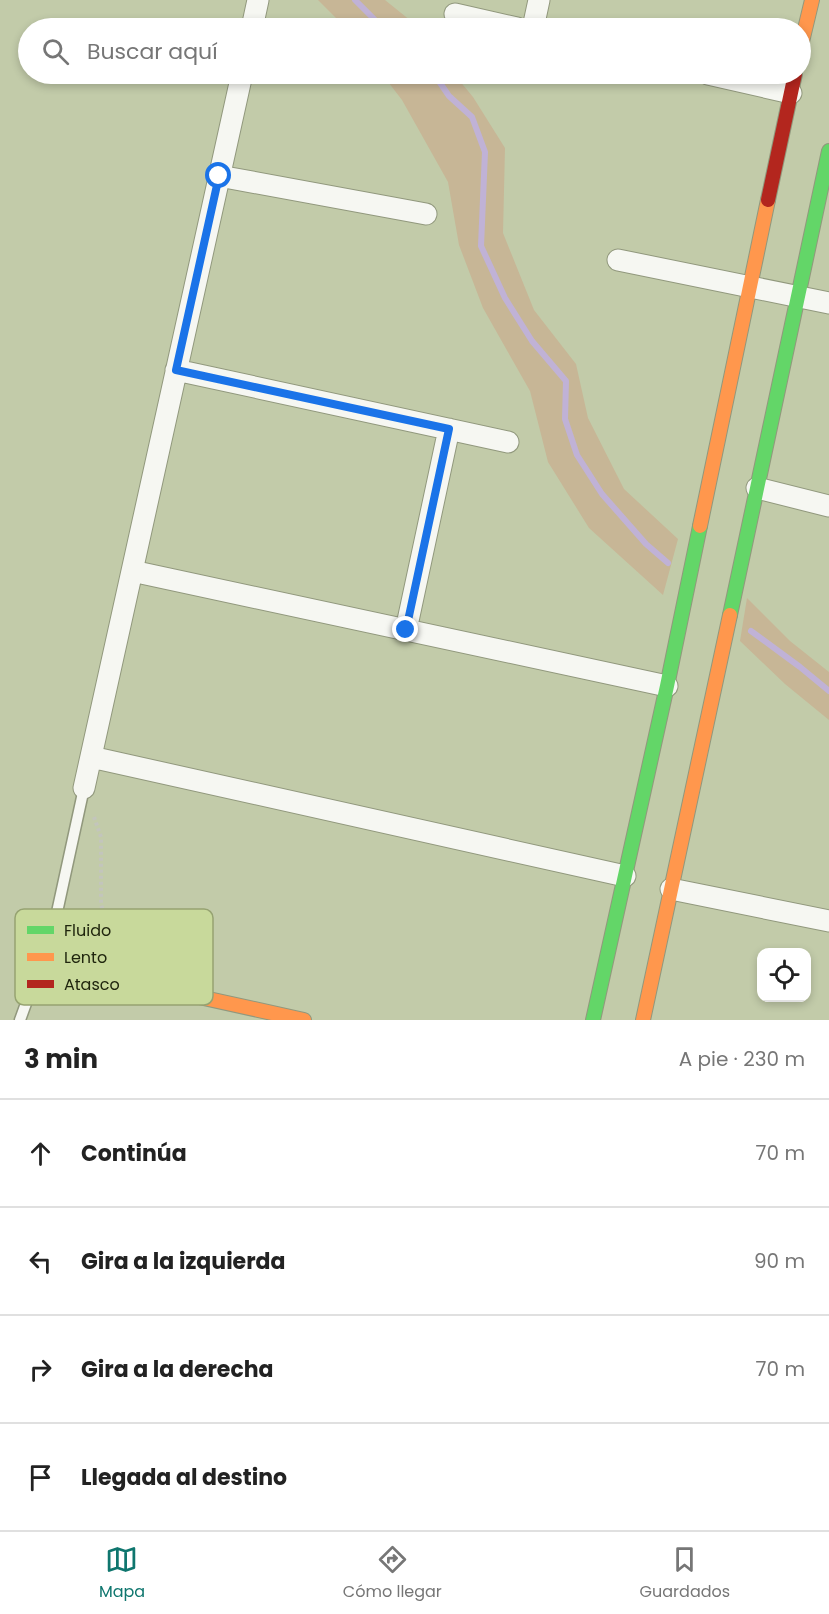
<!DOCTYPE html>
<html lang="es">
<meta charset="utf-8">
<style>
body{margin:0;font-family:Poppins,sans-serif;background:#f2f2f2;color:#222}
.controls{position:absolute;right:18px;bottom:18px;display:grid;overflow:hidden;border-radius:12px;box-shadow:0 3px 9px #0003}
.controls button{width:54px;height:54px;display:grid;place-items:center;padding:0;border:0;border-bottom:2px solid #e0e0e0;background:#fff;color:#222;font:30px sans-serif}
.stop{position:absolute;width:18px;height:18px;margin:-14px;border:4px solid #1a73e8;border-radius:50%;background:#fff}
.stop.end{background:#1a73e8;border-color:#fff;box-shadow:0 2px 6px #0008}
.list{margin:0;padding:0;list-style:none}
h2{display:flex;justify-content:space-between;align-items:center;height:78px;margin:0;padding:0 24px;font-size:26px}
h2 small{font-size:20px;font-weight:400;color:#767676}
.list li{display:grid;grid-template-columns:39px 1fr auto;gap:18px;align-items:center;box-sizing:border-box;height:108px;padding:0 24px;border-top:2px solid #e0e0e0}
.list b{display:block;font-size:22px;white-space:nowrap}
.list em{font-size:20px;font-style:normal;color:#767676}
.icon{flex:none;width:33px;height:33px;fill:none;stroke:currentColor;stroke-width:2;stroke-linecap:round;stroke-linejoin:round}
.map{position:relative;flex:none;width:829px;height:1020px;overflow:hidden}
.search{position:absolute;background:#fff;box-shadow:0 3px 9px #0003;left:18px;right:18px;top:18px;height:66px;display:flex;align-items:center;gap:15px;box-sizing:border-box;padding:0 21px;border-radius:33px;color:#767676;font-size:22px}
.sheet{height:510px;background:#fff}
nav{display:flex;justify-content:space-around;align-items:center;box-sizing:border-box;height:84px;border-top:2px solid #e0e0e0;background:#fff;font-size:16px;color:#767676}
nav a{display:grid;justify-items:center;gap:3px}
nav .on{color:#0f766e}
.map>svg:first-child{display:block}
</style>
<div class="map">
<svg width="829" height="1020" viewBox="0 0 829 1020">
<rect width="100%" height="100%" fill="#c2cba9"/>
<path fill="#c7b696" d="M318,0H385L411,21L417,28H346Z
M382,74H454L473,97L505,148L503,233L534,310L576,364L588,418L624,489L678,539L663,595L589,528L548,462L530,391L483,308L459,245L448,182L402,100Z
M747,598L790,641L829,672V720L785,684L740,641Z"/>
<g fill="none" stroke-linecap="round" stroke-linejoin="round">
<path stroke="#c0b2d6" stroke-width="6" d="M355,0L383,28
M434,74L449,96L472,117L485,152L481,246L505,298L532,341L566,381L565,419L577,455L602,494L646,544L668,563
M751,631L800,667L829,691"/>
<defs>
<path id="lane" d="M20,1020L54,926L84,788"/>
<path id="street" d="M455,14L517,28
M252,28L258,0
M533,28L539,0
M708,74L791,93
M219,176L426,214
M618,260L829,303
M176,370L508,442
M757,488L829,506
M132,571L667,686
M406,630L449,429
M91,757L625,876
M84,788L242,74
M671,889L829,921"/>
<path id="fast" d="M730,615L829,151
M593,1020L667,686L700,526"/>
<path id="slow" d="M800,50L812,0
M700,526L768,200
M163,989L304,1020
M643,1020L730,615"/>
<path id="jam" d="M768,200L795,74"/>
</defs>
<use href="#lane" stroke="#91987d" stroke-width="13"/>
<use href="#street" stroke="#91987d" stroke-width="23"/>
<use href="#fast" stroke="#91987d" stroke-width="16"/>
<use href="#slow" stroke="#91987d" stroke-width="16"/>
<use href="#jam" stroke="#91987d" stroke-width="16"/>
<path stroke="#c3c5bc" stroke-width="4" stroke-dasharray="3 3" stroke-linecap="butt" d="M94,817L101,837V905L118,950L145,973"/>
<use href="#lane" stroke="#f6f7f2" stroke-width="10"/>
<use href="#street" stroke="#f6f7f2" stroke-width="21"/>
<use href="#fast" stroke="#63d668" stroke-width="14"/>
<use href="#slow" stroke="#ff974d" stroke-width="14"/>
<use href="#jam" stroke="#b3261e" stroke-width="14"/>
</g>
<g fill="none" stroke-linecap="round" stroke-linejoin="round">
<path stroke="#1a73e8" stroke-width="8" d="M219,176L176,370L449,429L406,630"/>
</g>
<rect x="15" y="909" width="198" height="96" rx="9" fill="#c8d99b" stroke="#96a371" stroke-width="1.5"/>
<rect x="27" y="926" width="27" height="8" fill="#63d668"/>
<rect x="27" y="953" width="27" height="8" fill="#ff974d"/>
<rect x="27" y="980" width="27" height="8" fill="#b3261e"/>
<g font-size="16" fill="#20260e">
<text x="64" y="936">Fluido</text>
<text x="64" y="963">Lento</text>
<text x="64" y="990">Atasco</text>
</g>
</svg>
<div class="controls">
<button><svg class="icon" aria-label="locate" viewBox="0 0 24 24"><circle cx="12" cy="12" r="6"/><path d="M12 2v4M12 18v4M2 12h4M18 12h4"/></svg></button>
</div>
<div class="stop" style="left:219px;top:176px"></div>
<div class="stop end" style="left:406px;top:630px"></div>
<div class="search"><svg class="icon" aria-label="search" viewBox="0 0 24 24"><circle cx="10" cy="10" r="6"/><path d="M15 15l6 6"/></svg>Buscar aquí</div>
</div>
<section class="sheet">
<h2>3 min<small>A pie · 230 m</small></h2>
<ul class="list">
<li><svg class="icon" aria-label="ahead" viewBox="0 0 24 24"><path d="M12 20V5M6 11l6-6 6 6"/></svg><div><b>Continúa</b></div><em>70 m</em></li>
<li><svg class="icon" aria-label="left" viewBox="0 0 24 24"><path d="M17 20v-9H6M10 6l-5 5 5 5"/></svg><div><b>Gira a la izquierda</b></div><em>90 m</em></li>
<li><svg class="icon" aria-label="right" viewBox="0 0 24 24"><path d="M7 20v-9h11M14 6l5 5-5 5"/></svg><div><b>Gira a la derecha</b></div><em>70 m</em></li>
<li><svg class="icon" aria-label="arrive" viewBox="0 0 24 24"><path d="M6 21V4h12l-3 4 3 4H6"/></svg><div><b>Llegada al destino</b></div></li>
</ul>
</section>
<nav>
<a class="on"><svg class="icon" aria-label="map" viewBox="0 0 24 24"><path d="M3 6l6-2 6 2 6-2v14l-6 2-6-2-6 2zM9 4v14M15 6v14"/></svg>Mapa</a>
<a><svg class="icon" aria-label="directions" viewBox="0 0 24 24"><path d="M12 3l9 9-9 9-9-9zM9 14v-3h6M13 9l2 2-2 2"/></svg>Cómo llegar</a>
<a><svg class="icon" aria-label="saved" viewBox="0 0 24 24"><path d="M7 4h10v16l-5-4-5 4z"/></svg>Guardados</a>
</nav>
